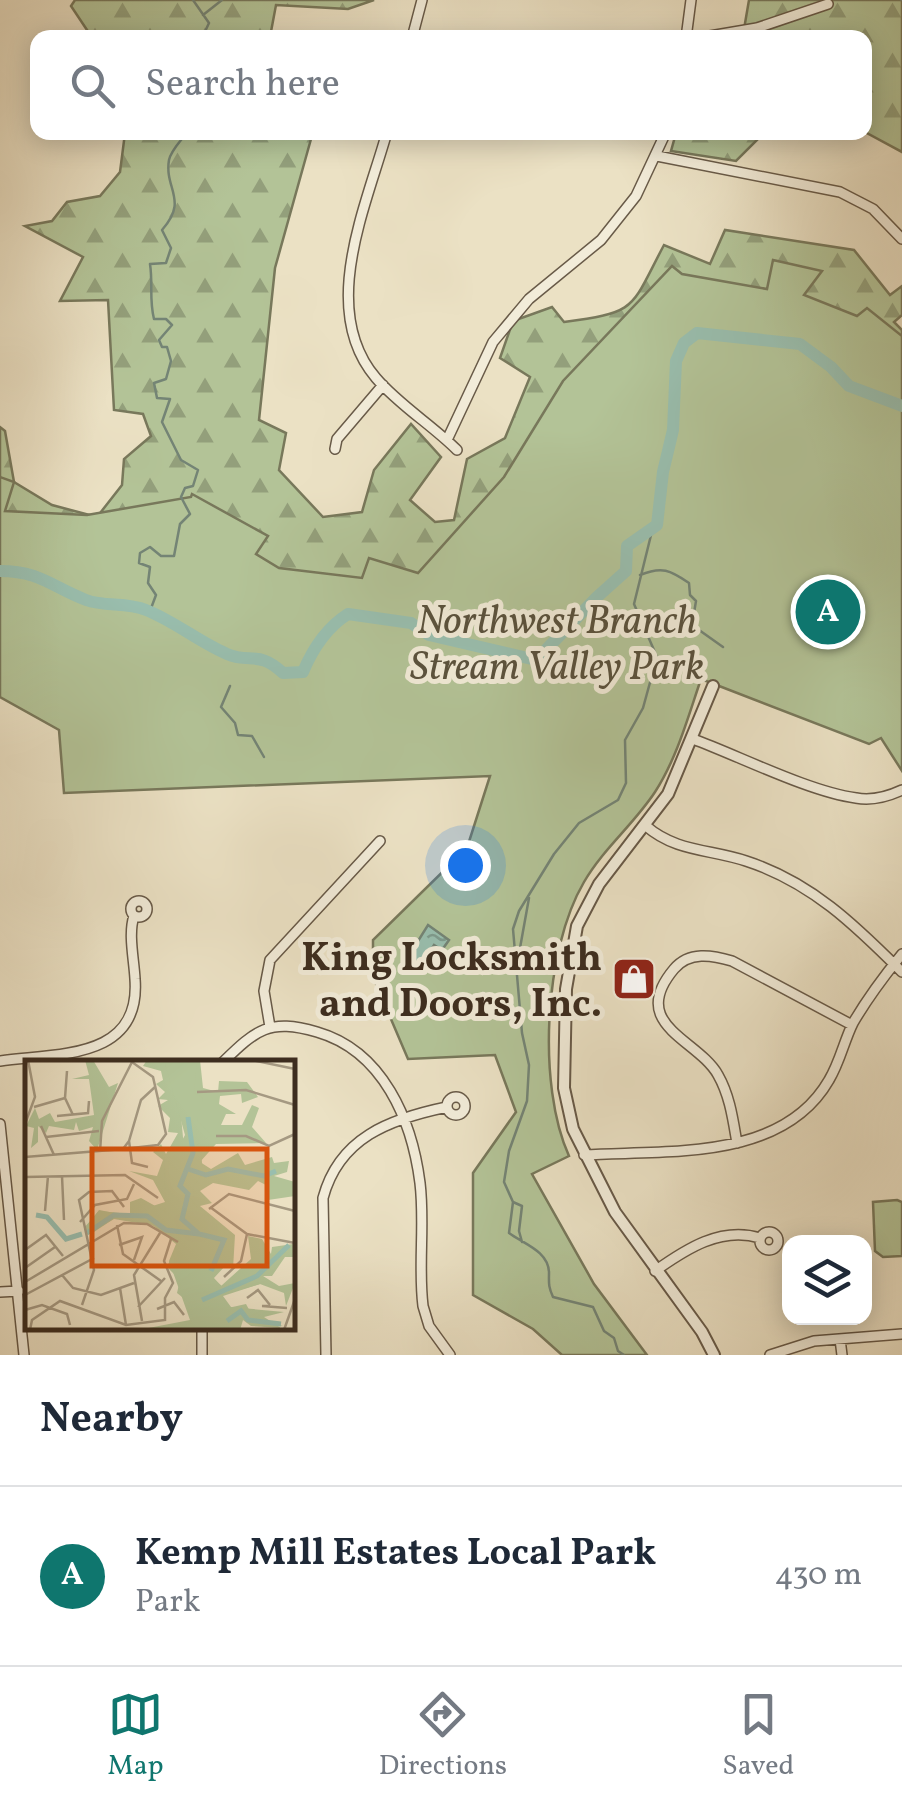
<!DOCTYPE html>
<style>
body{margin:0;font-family:Vollkorn,serif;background:#f6f6f7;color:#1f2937}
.controls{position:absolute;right:30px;bottom:30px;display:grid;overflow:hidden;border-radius:20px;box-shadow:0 5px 25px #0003}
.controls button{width:90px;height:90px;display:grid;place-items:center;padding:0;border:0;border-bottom:2px solid #e0e1e3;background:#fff;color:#1f2937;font:50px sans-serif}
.you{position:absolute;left:465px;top:865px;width:35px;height:35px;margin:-25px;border:8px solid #fff;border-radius:50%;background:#1a73e8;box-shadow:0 0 0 15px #1a73e833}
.badge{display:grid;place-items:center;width:65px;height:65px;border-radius:50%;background:#0f766e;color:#fff;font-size:32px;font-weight:700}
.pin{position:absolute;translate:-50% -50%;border:5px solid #fff;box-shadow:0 2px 10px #0006}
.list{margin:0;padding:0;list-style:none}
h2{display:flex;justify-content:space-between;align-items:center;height:130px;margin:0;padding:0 40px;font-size:42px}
h2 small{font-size:32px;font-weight:400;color:#747a83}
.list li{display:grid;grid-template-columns:65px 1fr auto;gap:30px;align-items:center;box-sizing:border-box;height:180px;padding:0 40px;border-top:2px solid #e0e1e3}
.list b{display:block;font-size:38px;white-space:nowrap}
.list p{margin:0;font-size:32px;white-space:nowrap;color:#747a83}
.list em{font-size:32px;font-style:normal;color:#747a83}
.icon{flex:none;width:55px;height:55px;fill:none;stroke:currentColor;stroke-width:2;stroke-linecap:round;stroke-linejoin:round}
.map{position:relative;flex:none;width:902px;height:1355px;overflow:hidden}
.search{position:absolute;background:#fff;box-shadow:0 5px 25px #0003;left:30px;right:30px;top:30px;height:110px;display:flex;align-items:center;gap:25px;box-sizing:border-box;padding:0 35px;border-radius:20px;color:#747a83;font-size:38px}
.sheet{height:310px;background:#fff}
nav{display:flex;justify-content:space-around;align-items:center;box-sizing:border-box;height:140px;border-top:2px solid #e0e1e3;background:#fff;font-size:28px;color:#747a83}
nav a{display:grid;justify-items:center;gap:5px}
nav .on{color:#0f766e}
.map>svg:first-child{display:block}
</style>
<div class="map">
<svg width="902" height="1355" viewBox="0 0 902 1355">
<defs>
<pattern id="forest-firs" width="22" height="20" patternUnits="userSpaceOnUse" patternTransform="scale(2.5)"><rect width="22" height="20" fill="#b3c397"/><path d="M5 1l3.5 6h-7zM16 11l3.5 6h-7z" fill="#939f7b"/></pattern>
<pattern id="water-ripples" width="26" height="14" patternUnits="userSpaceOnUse" patternTransform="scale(2.5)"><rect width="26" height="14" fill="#99beae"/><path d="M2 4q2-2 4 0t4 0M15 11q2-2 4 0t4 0" fill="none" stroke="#7e9b8d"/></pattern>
</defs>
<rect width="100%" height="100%" fill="#ebe1c4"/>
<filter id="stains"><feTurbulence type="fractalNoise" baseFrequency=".002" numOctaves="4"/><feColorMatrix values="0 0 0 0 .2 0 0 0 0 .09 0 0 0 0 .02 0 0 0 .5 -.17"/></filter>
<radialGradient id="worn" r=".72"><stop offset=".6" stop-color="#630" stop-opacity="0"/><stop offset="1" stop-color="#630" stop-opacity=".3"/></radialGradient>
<path fill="url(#forest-firs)" stroke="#78785b" stroke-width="2.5" d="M75,0H374L348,9L276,5L270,37L89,38V33L71,6Z
M749,0H902V152L865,132L864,38H731L743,35Z
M296,132L311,139L275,268L259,420L286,433L279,470L323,517L362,512L374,470L411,424L441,457L410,500L435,522L454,520L467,459L505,438L530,377L500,358L513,321L552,307L564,322C639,312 630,309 664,245L710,264L725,230L854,250L890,295L902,286V315L894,322L902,330V389L577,608L0,563V427L5,431L14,482L52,505L97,517L122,485L124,459L151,436L143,414L114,410L108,300L60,301L83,257L25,226L52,221L67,202L100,196L120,172L125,133Z
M676,133V132L764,133L736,161L671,151Z"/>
<path fill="#b3c397" stroke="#78785b" stroke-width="2.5" d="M773,260L822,271L804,295L857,316L867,308L902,336V771L881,738L869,744L701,679C688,717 677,758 655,792C634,824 603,849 584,882C544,950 537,1085 569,1156L532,1174L594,1284L647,1355H562L533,1329L473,1295V1173L516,1112L495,1055L408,1059L373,977V940L467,848L490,776L64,793L59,730L0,697V477L14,482L5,511L87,515L191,497L192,494L268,536L256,554L279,568L362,578L369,558L418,573L504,477L563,381L672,266L682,274L767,289Z
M897,1200L902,1202V1256L883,1257L875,1251L873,1202Z"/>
<path fill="url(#water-ripples)" stroke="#748475" stroke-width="2.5" d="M428,925L449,940L442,950L434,945L421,965L408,957Z"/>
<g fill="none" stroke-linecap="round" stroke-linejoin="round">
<path stroke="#748475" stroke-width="2.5" d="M193,0L209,23L202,38
M901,0H902
M203,15L222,0
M640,575C662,566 670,570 689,583L690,595L696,601L692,625L723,647
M150,611L156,595L148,583L150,567L139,563L140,553L150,547L161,556H174L180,524L190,514L181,497L185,488L193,486L198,470L181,460L162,422L170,399L157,398L154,383L166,379L171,361L167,347H162L159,340L172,325L166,319H154C149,300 153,283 150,264L166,263L171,248L162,230C189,200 164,189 169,160C171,150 181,141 187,132
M230,686L221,707L235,723L238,735L252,736L264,757
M515,950L520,948L529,898
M513,1202L522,1206L519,1231L522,1242
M624,1355L618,1351L614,1338L604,1331L593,1307L553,1297C548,1286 549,1283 549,1272C548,1251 524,1244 509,1233L513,1202L504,1182L509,1151L527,1101L529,1065L522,1033L513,929L519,911L554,854L579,823L618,800L626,783L625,740L643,708L657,657L634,604L653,527"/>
<path stroke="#99beae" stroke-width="12" d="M0,571C40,571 52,587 86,600C105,607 126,602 146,610C174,621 199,642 227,654C250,664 259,650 283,673L303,672C313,648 326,628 348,614L411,623L429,635L536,660L597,597L626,571L627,546L657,525L663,472L673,430L676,361L684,343L697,333L800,344L831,367L849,386L902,406"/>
<defs>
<path id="minor" d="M412,38L422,0
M686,38L691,0
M698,38L757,28L828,4
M387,132C366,207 318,310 376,378C399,405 432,425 457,450
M657,156L840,192L873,209L902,239
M447,440L493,342L529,299L601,240L636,196L666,132
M335,449L337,439L383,385
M693,739C739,756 810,792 856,798C872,801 887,797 902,790
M646,826C676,852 710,849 746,861C811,882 855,925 902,972
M131 909a8 8 0 1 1 16 0a8 8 0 1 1-16 0Z
M270,1027L264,991L270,960L380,841
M0,1061C58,1053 141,1060 135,979C134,959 128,934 134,916
M223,1062C256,1030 269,1018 317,1032C383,1051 412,1120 420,1183C425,1224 418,1266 423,1306L429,1326L450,1355
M447 1106a9 9 0 1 1 18 0a9 9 0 1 1-18 0Z
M0,1124L24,1355
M737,1143C733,1120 730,1096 718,1075C698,1039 627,1025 674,969C689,951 712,955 732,961L852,1025
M584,1155C666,1150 782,1162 829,1080C840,1062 844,1041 853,1023C867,999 884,976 902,954
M760 1241a9 9 0 1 1 18 0a9 9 0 1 1-18 0Z
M655,1271C686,1249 721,1226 760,1238
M0,1292L19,1291
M202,1328V1355
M840,1339L842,1355
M326,1355L323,1198C339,1138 389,1119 447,1107
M770,1355L814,1341L902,1334"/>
<path id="tertiary" d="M713,686L668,794L599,884L577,926L566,989L564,1088L573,1129L615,1212L702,1332L714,1355"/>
</defs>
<use href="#minor" stroke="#685a48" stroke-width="12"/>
<use href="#tertiary" stroke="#685a48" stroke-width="14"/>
<use href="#minor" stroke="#f2ecd9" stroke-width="9"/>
<use href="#tertiary" stroke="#f2ecd9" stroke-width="10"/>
</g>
<defs>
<symbol id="shop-square" viewBox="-11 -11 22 22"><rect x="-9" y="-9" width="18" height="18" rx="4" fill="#8f2418" stroke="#f2ecd9"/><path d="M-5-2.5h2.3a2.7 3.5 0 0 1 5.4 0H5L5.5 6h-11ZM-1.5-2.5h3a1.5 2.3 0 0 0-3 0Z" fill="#fff"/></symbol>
</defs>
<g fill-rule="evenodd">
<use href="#shop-square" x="609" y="954" width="50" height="50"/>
</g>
<g text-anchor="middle" stroke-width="10" stroke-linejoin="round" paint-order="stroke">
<g font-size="40" font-style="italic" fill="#5a523d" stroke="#f2ecd9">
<text x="557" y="633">Northwest Branch<tspan x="557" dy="46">Stream Valley Park</tspan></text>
</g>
<g font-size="40" font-weight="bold" fill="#3d2d1f" stroke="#f2ecd9" text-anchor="end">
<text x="602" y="970">King Locksmith<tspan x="602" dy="46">and Doors, Inc.</tspan></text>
</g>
</g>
<g transform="translate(25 1060)">
<rect width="270" height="270" fill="#ebe1c4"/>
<path d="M60,0H68L84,27L93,23L72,90L64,81L68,67L54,71L51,62L49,70L24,66L21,73L13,66V82L6,88L9,68L1,66L10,48L14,59L25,53L30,62L69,55L64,19H47L64,15ZM122,0H151L166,166L168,87L159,0H175L178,28L193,32L194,21L222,22L233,37L217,43L216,34L195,36L194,44L211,54H201L196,65H217L227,45L234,48L227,67L241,83L191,84L175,102L186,109L213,93L220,105L247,97L249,103L264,101L262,112L249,116L270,122V136L243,140L241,125L233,121L224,130L188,123L175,131L187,143L175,146L210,175L208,209L200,206L189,218L196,226L226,199L223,176L237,179L246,194L247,187L268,184L270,197H260L247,216H238L254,226L270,223L261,246L259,233L235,224L198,236L206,247L259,252L239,257L256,268L226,266L218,260L215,270H113L165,260L144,201L151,184L126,164L90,158L66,174L59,169L74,150L100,155L140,142L128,120L104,111L132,116L138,100L128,92L136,84L141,94L153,73L143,72L145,58L133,46L143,40L133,39L140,32L131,24L138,20L136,11L118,6Z" fill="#b3c397"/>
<path d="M139,0H172L169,33L178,38L172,61L187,75L168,87L184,79L176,91L178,114L169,125L168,143L208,176L207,196L187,217L199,228L232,213L252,191L261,192L246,216L238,214L239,223L197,235L203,248L221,244L227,255L237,251L240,261L258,266L240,267L217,256L211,258L215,270H133L167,263L166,244L152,233L155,220L142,207L154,180L130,166L89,159L62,175L59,168L74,151L105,154V142L116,138L141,152L139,98L148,97L160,75Z" fill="#b3c397"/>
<path fill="none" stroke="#99beae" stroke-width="5" d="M163,57L168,93L155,126L163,134L157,159L174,174L199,180L186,211M163,109L181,115L203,109L239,116L251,111M11,155L22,157L41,179L57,174M62,173L89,155L122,156L141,170L174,174M177,240L232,216L264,185M202,261L216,251L223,260L256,264"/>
<path fill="none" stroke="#a59982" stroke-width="2.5" d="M227,0L270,9M42,11L40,38L48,55M172,32L221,30L270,45M9,47L40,38M32,56L63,53L64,41M0,64L10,37L3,0M16,66L29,95M191,76H221L244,86L270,74M21,77L74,71M75,92L77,61L107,2L128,17L141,74L133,85L98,89M0,97L98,89L104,81M123,107L107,103L104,81L116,40L130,27M37,116L39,160M0,117L100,115L133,138M185,147L222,174L270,183M184,149L204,134L270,151M20,151L23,116M55,162L70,145L102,139L109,124M92,165L98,194L136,221M94,185L117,177L109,200M0,190L21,175L38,196M0,208L30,187M37,215L48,228L76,235L109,223M199,217L216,201L222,174M0,222L99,163L122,164L153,182M95,228L101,265M0,235L69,198M222,238L233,230L245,245M57,245L69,210L54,140L64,132L87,131L99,147M243,246H237L262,248M113,247L140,218M132,249L149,242L159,255M0,250L17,245L42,254L45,265M117,261L109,215L135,173M5,270L7,260L35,241L101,265L140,260V238L148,223L139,201L146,179M259,270L270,239"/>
<path fill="#d7550e" fill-opacity="0.15" stroke="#d7550e" stroke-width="5" d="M67,89H242V206H67Z"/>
<rect width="270" height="270" fill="none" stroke="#3d2d1f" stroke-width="5"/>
</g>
<rect width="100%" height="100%" filter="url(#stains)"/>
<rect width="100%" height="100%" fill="url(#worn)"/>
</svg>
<div class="controls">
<button><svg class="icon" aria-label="layers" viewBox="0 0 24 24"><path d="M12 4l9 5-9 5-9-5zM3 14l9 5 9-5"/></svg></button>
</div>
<div class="you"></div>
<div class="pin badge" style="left:828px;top:612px">A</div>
<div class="search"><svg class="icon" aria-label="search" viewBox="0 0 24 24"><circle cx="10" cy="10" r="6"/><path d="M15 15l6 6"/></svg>Search here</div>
</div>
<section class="sheet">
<h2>Nearby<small></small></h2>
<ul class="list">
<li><span class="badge">A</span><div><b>Kemp Mill Estates Local Park</b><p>Park</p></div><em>430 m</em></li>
</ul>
</section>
<nav>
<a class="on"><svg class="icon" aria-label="map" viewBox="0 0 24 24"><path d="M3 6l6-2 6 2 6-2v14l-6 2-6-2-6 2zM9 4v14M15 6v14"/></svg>Map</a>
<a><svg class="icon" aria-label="directions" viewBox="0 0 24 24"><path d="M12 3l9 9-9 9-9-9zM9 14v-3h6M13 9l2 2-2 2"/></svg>Directions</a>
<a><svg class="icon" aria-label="saved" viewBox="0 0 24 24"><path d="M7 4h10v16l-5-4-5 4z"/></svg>Saved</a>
</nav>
